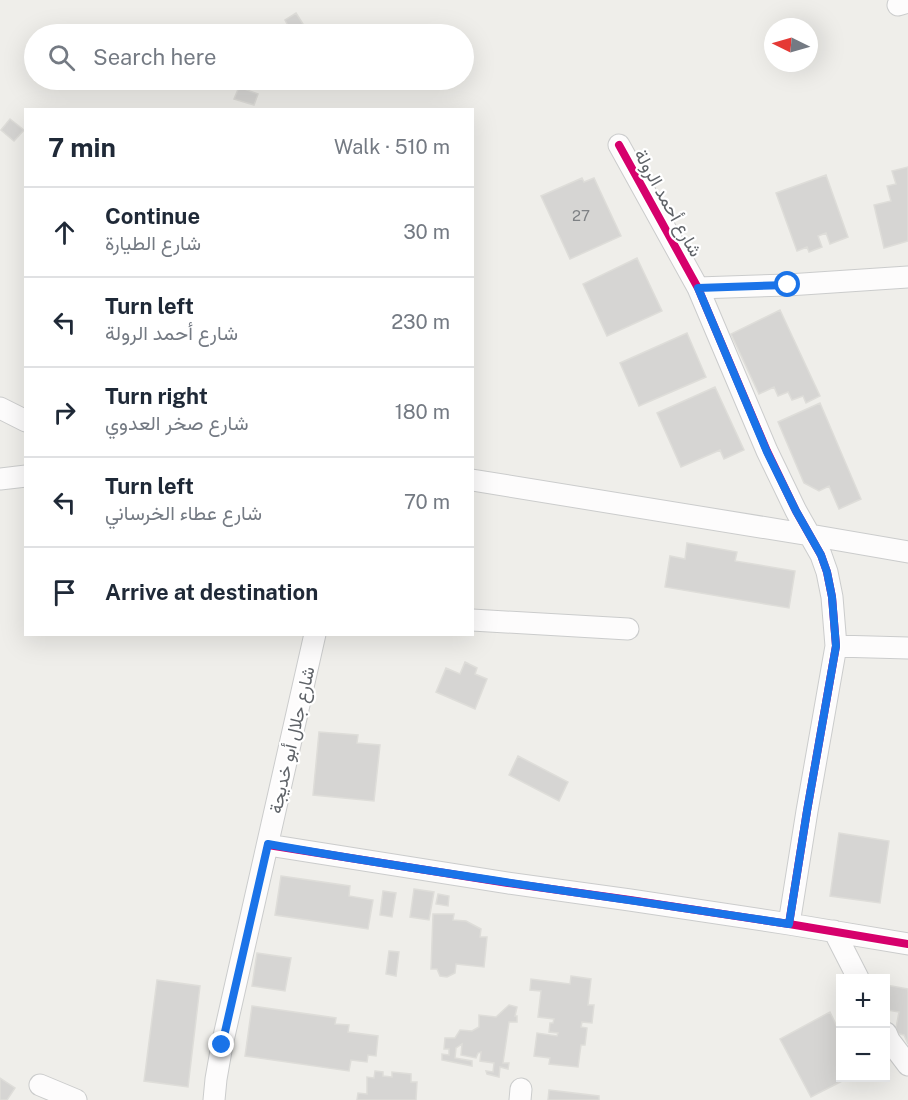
<!DOCTYPE html>
<meta charset="utf-8">
<style>
body{margin:0;font-family:"Public Sans",Vazirmatn,sans-serif;background:#f2f2f3;color:#1f2937}
.controls{position:absolute;right:18px;bottom:18px;display:grid;overflow:hidden;border-radius:0px;box-shadow:0 6px 24px #0002}
.controls button{width:54px;height:54px;display:grid;place-items:center;padding:0;border:0;border-bottom:2px solid #e0e1e3;background:#fff;color:#1f2937;font:30px sans-serif}
.compass{position:absolute;left:764px;top:18px;width:54px;height:54px;border-radius:50%;background:#fff;box-shadow:0 6px 24px #0002;rotate:275deg}
.stop{position:absolute;width:18px;height:18px;margin:-14px;border:4px solid #1a73e8;border-radius:50%;background:#fff}
.stop.end{background:#1a73e8;border-color:#fff;box-shadow:0 2px 6px #0008}
.list{margin:0;padding:0;list-style:none}
h2{display:flex;justify-content:space-between;align-items:center;height:78px;margin:0;padding:0 24px;font-size:26px}
h2 small{font-size:20px;font-weight:400;color:#747a83}
.list li{display:grid;grid-template-columns:39px 1fr auto;gap:18px;align-items:center;box-sizing:border-box;height:90px;padding:0 24px;border-top:2px solid #e0e1e3}
.list b{display:block;font-size:22px;white-space:nowrap}
.list p{margin:0;font-size:20px;white-space:nowrap;color:#747a83}
.list em{font-size:20px;font-style:normal;color:#747a83}
.icon{flex:none;width:33px;height:33px;fill:none;stroke:currentColor;stroke-width:2;stroke-linecap:round;stroke-linejoin:round}
.map{position:relative;flex:none;width:908px;height:1100px;overflow:hidden}
.search{position:absolute;background:#fff;box-shadow:0 6px 24px #0002;left:24px;top:24px;width:450px;height:66px;display:flex;align-items:center;gap:15px;box-sizing:border-box;padding:0 21px;border-radius:33px;color:#747a83;font-size:22px}
.panel{position:absolute;background:#fff;box-shadow:0 6px 24px #0002;left:24px;top:108px;width:450px;height:528px;border-radius:0px}
.map>svg:first-child{display:block}
</style>
<div class="map">
<svg width="908" height="1100" viewBox="0 0 908 1100">
<rect width="100%" height="100%" fill="#efeeea"/>
<path fill="#d6d5d3" stroke="#deddd9" stroke-width="1.5" d="M296,13L303,24L291,31L285,20Z
M239,87L258,94L254,105L234,99Z
M10,119L24,130L14,141L1,130Z
M908,167V241L884,248L874,205L891,201L887,186L896,184L892,171Z
M826,175L848,237L830,244L826,233L818,236L822,247L809,252L807,247L797,251L776,193Z
M582,178L584,182L594,178L621,236L570,259L541,196Z
M637,258L662,311L607,336L583,284Z
M780,310L820,396L806,403L803,396L792,400L788,392L778,396L774,387L759,394L731,334Z
M687,333L706,377L639,406L620,363Z
M715,387L744,450L724,459L720,450L681,467L657,413Z
M820,403L861,499L839,509L829,486L819,491L804,483L778,422Z
M687,543L737,552L735,561L795,571L789,608L665,587L670,556L685,559Z
M465,662L477,668L475,674L487,679L475,709L436,692L446,668L460,674Z
M319,732L358,735L357,743L380,745L374,801L313,795Z
M518,756L568,782L559,801L509,775Z
M839,833L889,841L880,903L830,896Z
M281,876L350,886L349,896L373,900L368,929L275,915Z
M414,889L434,892L429,920L410,917Z
M383,891L396,893L392,917L380,915Z
M438,894L449,896L448,906L436,904Z
M433,914H454L453,920L466,921L481,929L480,937H487L484,967L456,964L455,973L447,977L440,976L437,969H431Z
M389,951L399,952L396,976L386,974Z
M257,953L291,958L285,991L252,986Z
M571,976L591,979L588,1005H594L592,1023L582,1022L581,1027L587,1028L585,1045H581L578,1067L549,1064L550,1058L534,1056L537,1033L557,1036L558,1033L549,1032L550,1023H553L554,1019L538,1017L541,991L530,990L531,979L570,984Z
M157,980L200,986L188,1087L144,1081Z
M886,985L908,989V1044L904,1035L895,1033L899,1012L888,1010L886,1006Z
M509,1005L517,1007L515,1016H517V1022H509L503,1063H509L508,1069L500,1067L499,1077L487,1074L486,1071L493,1072L494,1063L480,1061L481,1052L478,1053L476,1058L461,1055L462,1044L456,1048L455,1058L472,1061V1066L442,1060V1054L449,1055V1049H444L445,1038H455L460,1030L472,1031L479,1027V1015L496,1017Z
M252,1006L336,1018L335,1024L349,1025L348,1032L378,1036L376,1056L368,1055L367,1062L351,1060L349,1071L245,1056Z
M830,1012L840,1033V1078H848L811,1097L780,1039Z
M375,1071L383,1072V1076L392,1077V1072L411,1074V1082H417L416,1100H357L358,1093L367,1094V1077L374,1078Z
M0,1078L15,1088L7,1100H0Z
M549,1090L599,1096V1100H548Z"/>
<g fill="none" stroke-linecap="round" stroke-linejoin="round">
<defs>
<path id="minor" d="M898,5L908,2
M619,145L698,288L767,451L796,511L821,555L827,572L832,597L836,646L807,811L789,924
M698,288L788,285L908,277
M0,408L26,421
M0,479L26,476
M472,480L810,535L908,552
M472,620L628,629
M836,646L908,648
M268,845L508,883L630,900L789,924L908,944
M834,931L858,978
M886,1033L889,1040L908,1065
M40,1085L76,1100
M214,1100L216,1079L222,1045L315,634
M520,1100L521,1089"/>
</defs>
<use href="#minor" stroke="#cbcccc" stroke-width="23"/>
<use href="#minor" stroke="#fdfcfc" stroke-width="21"/>
<defs>
<path id="cycleway" d="M619,145L698,288L767,451L796,511L821,555L827,572L832,597L836,646L807,811L789,924
M268,845L508,883L630,900L789,924L908,944"/>
</defs>
<use href="#cycleway" stroke="#fff" stroke-width="11"/>
<use href="#cycleway" stroke="#d6006c" stroke-width="8"/>
</g>
<g fill="none" stroke-linecap="round" stroke-linejoin="round">
<path stroke="#1a73e8" stroke-width="8" d="M222,1045L268,844C441,875 615,897 789,924L807,811L836,646L832,597L827,572L821,555L796,511L767,452L698,288L788,285"/>
</g>
<g text-anchor="middle" stroke-width="4.5" stroke-linejoin="round" paint-order="stroke">
<g font-size="15" fill="#7e8184">
<text x="581" y="221">27</text>
</g>
<g font-size="18" fill="#5f6368" stroke="#fff">
<text transform="translate(668 203) rotate(61)" y="6">شارع أحمد الرولة</text>
<text transform="translate(292 740) rotate(-77)" y="6">شارع جلال أبو خديجة</text>
</g>
</g>
</svg>
<div class="controls">
<button>+</button>
<button>−</button>
</div>
<svg class="compass" viewBox="-18 -18 36 36"><path d="M0-13l5 13h-10z" fill="#e53935"/><path d="M0 13l5-13h-10z" fill="#747a83"/></svg>
<div class="stop" style="left:788px;top:285px"></div>
<div class="stop end" style="left:222px;top:1045px"></div>
<div class="search"><svg class="icon" aria-label="search" viewBox="0 0 24 24"><circle cx="10" cy="10" r="6"/><path d="M15 15l6 6"/></svg>Search here</div>
<section class="panel">
<h2>7 min<small>Walk · 510 m</small></h2>
<ul class="list">
<li><svg class="icon" aria-label="ahead" viewBox="0 0 24 24"><path d="M12 20V5M6 11l6-6 6 6"/></svg><div><b>Continue</b><p>شارع الطيارة</p></div><em>30 m</em></li>
<li><svg class="icon" aria-label="left" viewBox="0 0 24 24"><path d="M17 20v-9H6M10 6l-5 5 5 5"/></svg><div><b>Turn left</b><p>شارع أحمد الرولة</p></div><em>230 m</em></li>
<li><svg class="icon" aria-label="right" viewBox="0 0 24 24"><path d="M7 20v-9h11M14 6l5 5-5 5"/></svg><div><b>Turn right</b><p>شارع صخر العدوي</p></div><em>180 m</em></li>
<li><svg class="icon" aria-label="left" viewBox="0 0 24 24"><path d="M17 20v-9H6M10 6l-5 5 5 5"/></svg><div><b>Turn left</b><p>شارع عطاء الخرساني</p></div><em>70 m</em></li>
<li><svg class="icon" aria-label="arrive" viewBox="0 0 24 24"><path d="M6 21V4h12l-3 4 3 4H6"/></svg><div><b>Arrive at destination</b></div></li>
</ul>
</section>
</div>
